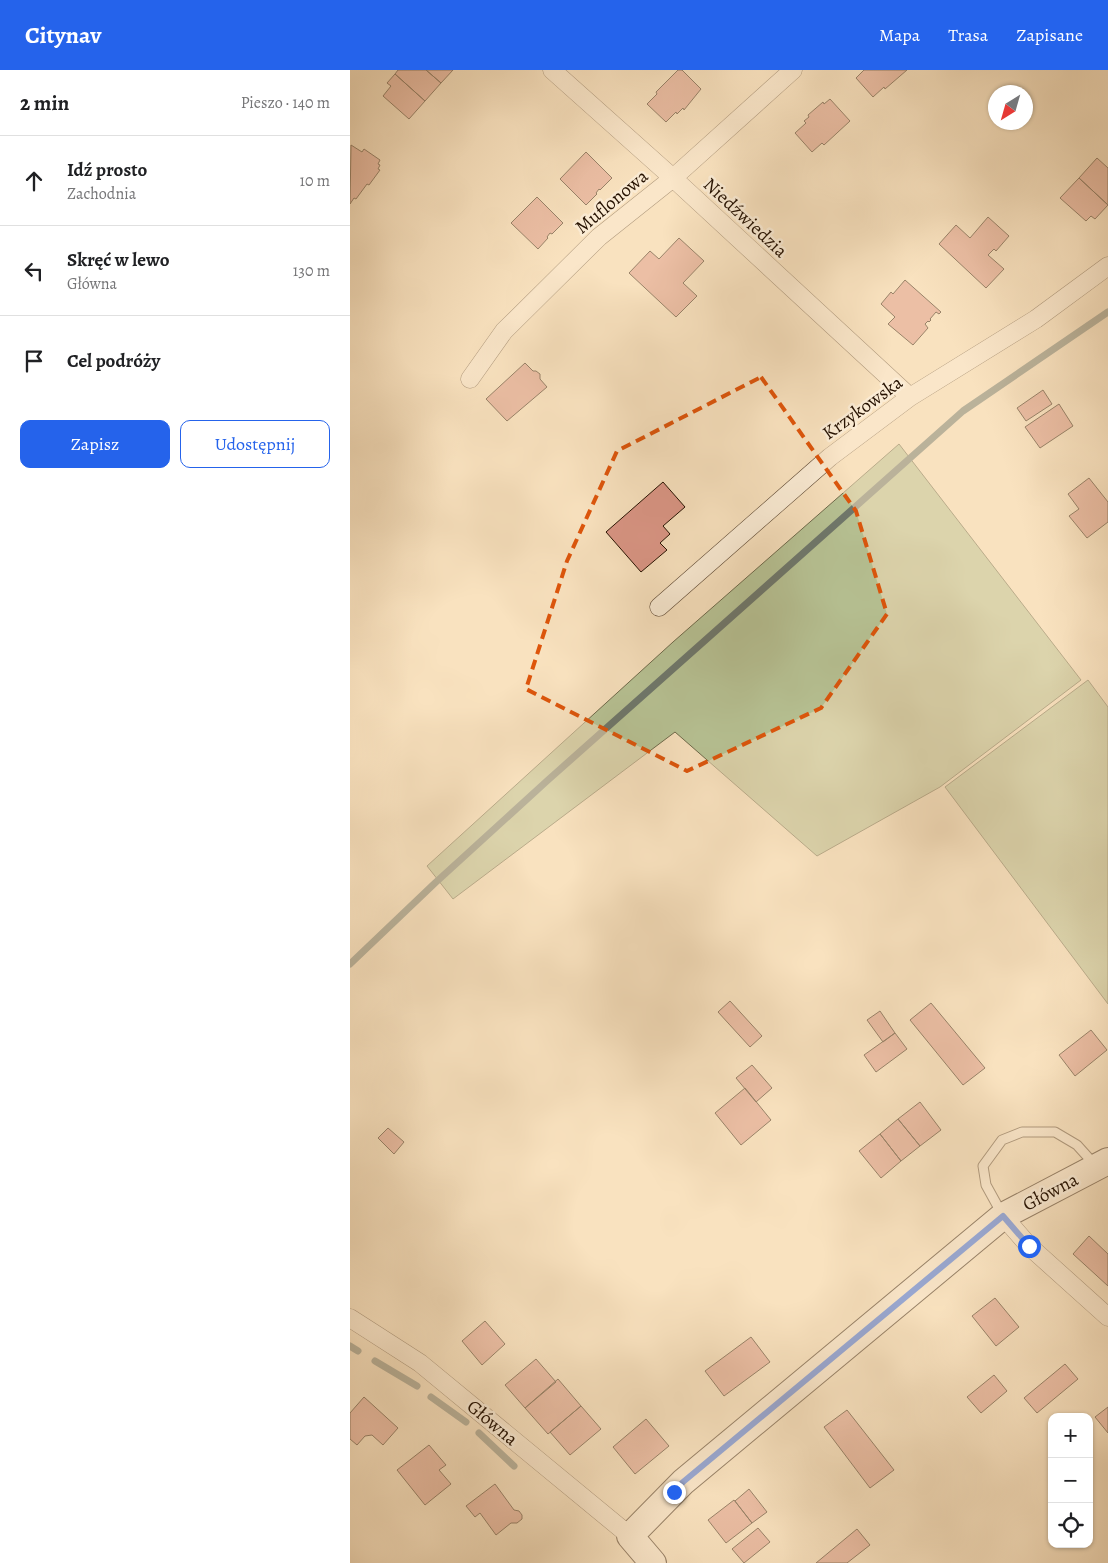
<!DOCTYPE html>
<html lang="pl">
<meta charset="utf-8">
<style>
body{margin:0;font-family:Alegreya,serif;background:#f2f2f2;color:#202124}
.controls{position:absolute;right:15px;bottom:15px;display:grid;overflow:hidden;border-radius:10px;box-shadow:0 1px 4px #0004}
.controls button{width:45px;height:45px;display:grid;place-items:center;padding:0;border:0;border-bottom:1px solid #e0e0e0;background:#fff;color:#202124;font:25px sans-serif}
.compass{position:absolute;left:638px;top:15px;width:45px;height:45px;border-radius:50%;background:#fff;box-shadow:0 1px 4px #0004;rotate:217deg}
.stop{position:absolute;width:15px;height:15px;margin:-11px;border:4px solid #2563eb;border-radius:50%;background:#fff}
.stop.end{background:#2563eb;border-color:#fff;box-shadow:0 1px 5px #0008}
.list{margin:0;padding:0;list-style:none}
h2{display:flex;justify-content:space-between;align-items:center;height:65px;margin:0;padding:0 20px;font-size:21px}
h2 small{font-size:16px;font-weight:400;color:#757577}
.list li{display:grid;grid-template-columns:32px 1fr auto;gap:15px;align-items:center;box-sizing:border-box;height:90px;padding:0 20px;border-top:1px solid #e0e0e0}
.list b{display:block;font-size:19px;white-space:nowrap}
.list p{margin:0;font-size:16px;white-space:nowrap;color:#757577}
.list em{font-size:16px;font-style:normal;color:#757577}
.actions{display:flex;gap:10px;padding:15px 20px}
.actions a{flex:1;padding:11px 0;border:1px solid #2563eb;border-radius:10px;text-align:center;font-size:18px;color:#2563eb}
.actions .main{background:#2563eb;color:#fff}
.icon{flex:none;width:28px;height:28px;fill:none;stroke:currentColor;stroke-width:2;stroke-linecap:round;stroke-linejoin:round}
.map{position:relative;flex:none;width:758px;height:1493px;overflow:hidden}
header{display:flex;align-items:center;gap:30px;box-sizing:border-box;height:70px;padding:0 25px;background:#2563eb;color:#fff}
header strong{font-size:24px}
nav{display:flex;gap:28px;margin-inline-start:auto;font-size:18px}
main{display:flex}
aside{flex:1;background:#fff}
.map>svg:first-child{display:block}
</style>
<header>
<strong>Citynav</strong>
<nav><a>Mapa</a><a>Trasa</a><a>Zapisane</a></nav>
</header>
<main>
<aside>
<h2>2 min<small>Pieszo · 140 m</small></h2>
<ul class="list">
<li><svg class="icon" aria-label="ahead" viewBox="0 0 24 24"><path d="M12 20V5M6 11l6-6 6 6"/></svg><div><b>Idź prosto</b><p>Zachodnia</p></div><em>10 m</em></li>
<li><svg class="icon" aria-label="left" viewBox="0 0 24 24"><path d="M17 20v-9H6M10 6l-5 5 5 5"/></svg><div><b>Skręć w lewo</b><p>Główna</p></div><em>130 m</em></li>
<li><svg class="icon" aria-label="arrive" viewBox="0 0 24 24"><path d="M6 21V4h12l-3 4 3 4H6"/></svg><div><b>Cel podróży</b></div></li>
</ul>
<div class="actions"><a class="main">Zapisz</a><a>Udostępnij</a></div>
</aside>
<div class="map">
<svg width="758" height="1493" viewBox="0 0 758 1493">
<rect width="100%" height="100%" fill="#f9e2bf"/>
<filter id="stains"><feTurbulence type="fractalNoise" baseFrequency=".004" numOctaves="4"/><feColorMatrix values="0 0 0 0 .2 0 0 0 0 .09 0 0 0 0 .02 0 0 0 .5 -.17"/></filter>
<radialGradient id="worn" r=".72"><stop offset=".6" stop-color="#630" stop-opacity="0"/><stop offset="1" stop-color="#630" stop-opacity=".3"/></radialGradient>
<path fill="#b8c496" stroke="#6e6a4b" d="M549,374L731,610L590,717L467,786L325,662L103,829L77,796L323,572Z
M738,610L758,637V934L595,717Z"/>
<g fill="none" stroke-linecap="round" stroke-linejoin="round">
<path stroke="#6e786d" stroke-width="7" d="M0,894L85,813L198,710L613,341L758,242
M0,1276L8,1281
M25,1291L67,1316
M81,1327L116,1352
M129,1363L164,1396"/>
</g>
<path fill="#db9686" stroke="#251100" d="M48,0H76L91,13L75,31L45,4Z
M76,0H103L91,13Z
M328,0H332L351,19L334,40L333,38L327,44L326,42L316,52L297,34L307,24L306,22Z
M514,0H557L535,19L534,17L523,27L506,8Z
M45,4L75,31L59,49L33,26L41,16L37,13Z
M480,29L500,51L474,75L472,73L462,82L445,63L456,53L454,51L459,47L458,45L473,32L474,34Z
M1,75L12,82L14,79L30,90L28,94L30,95L28,99L30,100L19,115L17,114L6,129L4,128L0,134Z
M236,82L262,108L250,120L249,119L246,123L247,124L236,135L210,109Z
M747,88L758,98V135L729,108Z
M729,108L758,135L745,149L741,146L736,151L710,128Z
M187,127L213,153L202,164L200,163L197,167L198,168L188,179L161,153Z
M638,147L659,166L646,181L644,179L638,185L654,199L636,218L589,174L606,155L620,168Z
M329,168L354,191L333,213L347,226L326,247L279,203L300,181L309,189Z
M555,210L591,242L589,244L586,242L580,249L581,250L579,252L578,251L575,254L578,258L563,275L538,254L545,247L531,234L541,222L543,224Z
M175,293L183,301H186L190,304V309L197,317L157,351L136,329Z
M693,320L702,334L676,351L667,338Z
M709,334L723,356L690,378L675,357Z
M739,408L758,432V452L737,468L719,446L729,439L718,424Z
M313,412L335,437L313,456L320,464L310,473L317,480L291,502L256,462Z
M380,931L412,966L400,977L368,942Z
M581,933L635,998L613,1015L560,950Z
M530,941L545,963L533,972L517,950Z
M741,960L757,980L725,1006L709,985Z
M545,963L557,979L526,1002L514,985Z
M402,995L422,1018L406,1032L386,1008Z
M395,1018L421,1050L391,1075L365,1043Z
M570,1032L591,1060L570,1076L548,1049Z
M548,1049L570,1076L551,1091L530,1064Z
M38,1058L54,1072L44,1084L28,1068Z
M530,1064L551,1091L531,1108L509,1081Z
M739,1166L758,1184V1216L723,1184Z
M645,1228L669,1257L646,1276L622,1246Z
M135,1251L155,1274L132,1295L112,1271Z
M401,1267L420,1292L374,1326L355,1301Z
M186,1289L206,1312L175,1338L155,1315Z
M715,1294L728,1309L687,1343L674,1328Z
M644,1305L657,1321L631,1343L617,1327Z
M208,1309L231,1336L198,1364L175,1338Z
M14,1327L48,1358L33,1375L22,1365L15,1366L7,1375L0,1369V1343Z
M231,1336L251,1359L220,1385L200,1362Z
M758,1337V1363L745,1347Z
M497,1340L544,1400L520,1418L474,1357Z
M296,1349L319,1376L285,1404L263,1377Z
M79,1375L96,1395L89,1400L101,1414L75,1435L47,1400Z
M145,1414L164,1440L169,1441L172,1445V1449L167,1453H161L146,1465L130,1443L125,1447L116,1436Z
M399,1419L417,1442L402,1453L385,1431Z
M384,1430L402,1453L376,1473L358,1450Z
M408,1458L420,1472L394,1493L382,1479Z
M507,1459L520,1475L497,1493H466Z"/>
<g fill="none" stroke-linecap="round" stroke-linejoin="round">
<defs>
<path id="lane" d="M652,1144L636,1115L633,1096L652,1070L672,1062H705L727,1075L745,1095"/>
<path id="street" d="M202,0L323,108L560,327
M120,309L154,261L249,167L323,108L443,0
M309,537L480,387L560,327L686,249L758,196
M653,1146L679,1176L758,1247
M0,1248L70,1293L280,1466"/>
<path id="secondary" d="M303,1493L280,1466L333,1412L653,1146L758,1091"/>
</defs>
<use href="#lane" stroke="#5a4530" stroke-width="11"/>
<use href="#street" stroke="#5a4530" stroke-width="19"/>
<use href="#secondary" stroke="#251100" stroke-width="28"/>
<use href="#lane" stroke="#fbecd5" stroke-width="9"/>
<use href="#street" stroke="#fbecd5" stroke-width="18"/>
<use href="#secondary" stroke="#fbecd5" stroke-width="26"/>
</g>
<g fill="none" stroke-linecap="round" stroke-linejoin="round">
<path stroke="#2563eb" stroke-width="6" d="M324,1422L333,1412L653,1146L679,1176"/>
</g>
<path d="M0 0H758V1493H0ZM411,307L506,441L537,544L471,638L337,701L176,619L217,491L267,381Z" fill="#f9e2bf" fill-opacity=".55" fill-rule="evenodd"/>
<path fill="none" stroke="#de550b" stroke-width="4" stroke-dasharray="10 6" stroke-linejoin="round" d="M411,307L506,441L537,544L471,638L337,701L176,619L217,491L267,381Z"/>
<g text-anchor="middle" stroke-width="5" stroke-linejoin="round" paint-order="stroke">
<g font-size="19" fill="#251100" stroke="#fbecd5">
<text transform="translate(261 131) rotate(-40)" y="7">Muflonowa</text>
<text transform="translate(396 147) rotate(43)" y="7">Niedźwiedzia</text>
<text transform="translate(512 337) rotate(-36)" y="7">Krzykowska</text>
<text transform="translate(700 1121) rotate(-28)" y="7">Główna</text>
<text transform="translate(143 1352) rotate(40)" y="7">Główna</text>
</g>
</g>
<rect width="100%" height="100%" filter="url(#stains)"/>
<rect width="100%" height="100%" fill="url(#worn)"/>
</svg>
<div class="controls">
<button>+</button>
<button>−</button>
<button><svg class="icon" aria-label="locate" viewBox="0 0 24 24"><circle cx="12" cy="12" r="6"/><path d="M12 2v4M12 18v4M2 12h4M18 12h4"/></svg></button>
</div>
<svg class="compass" viewBox="-18 -18 36 36"><path d="M0-13l5 13h-10z" fill="#e53935"/><path d="M0 13l5-13h-10z" fill="#757577"/></svg>
<div class="stop" style="left:679px;top:1176px"></div>
<div class="stop end" style="left:324px;top:1422px"></div>
</div>
</main>
